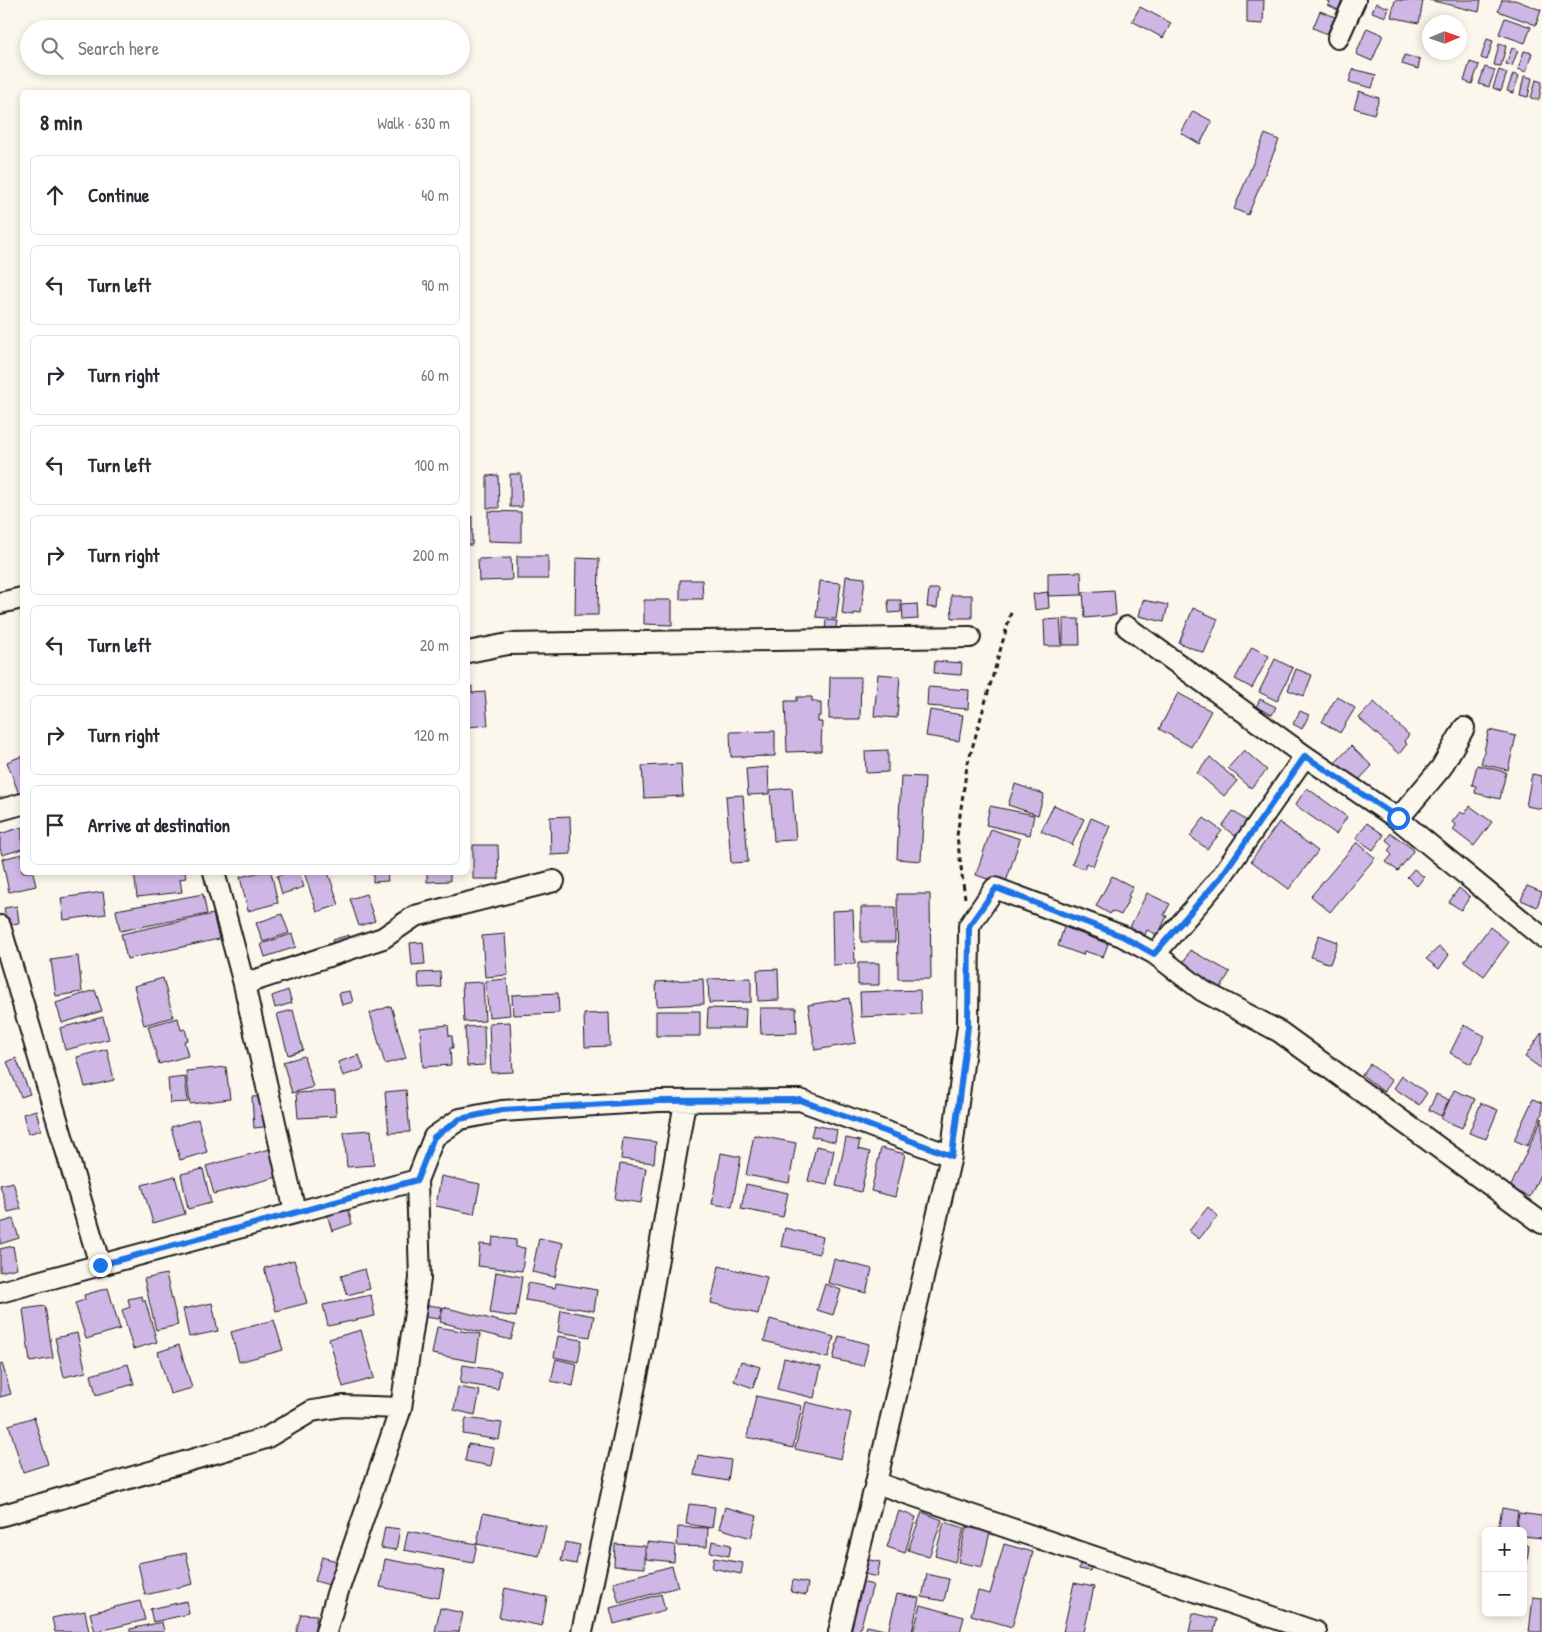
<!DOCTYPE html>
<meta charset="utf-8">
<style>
body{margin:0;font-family:"Patrick Hand",sans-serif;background:#f2f2f3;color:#2b2b33}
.controls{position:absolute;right:15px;bottom:15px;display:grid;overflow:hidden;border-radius:8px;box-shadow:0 2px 8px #0003}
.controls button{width:45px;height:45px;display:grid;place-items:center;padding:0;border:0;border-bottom:1px solid #e1e1e2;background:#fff;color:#2b2b33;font:25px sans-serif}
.compass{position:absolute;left:1422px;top:15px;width:45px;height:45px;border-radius:50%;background:#fff;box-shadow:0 2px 8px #0003;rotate:88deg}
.stop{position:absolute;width:15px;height:15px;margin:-11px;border:4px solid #1a73e8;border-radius:50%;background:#fff}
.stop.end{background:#1a73e8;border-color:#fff;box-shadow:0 1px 5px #0008}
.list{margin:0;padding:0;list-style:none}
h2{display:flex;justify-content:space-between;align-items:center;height:65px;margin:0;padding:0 20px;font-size:21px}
h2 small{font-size:16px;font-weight:400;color:#7c7c81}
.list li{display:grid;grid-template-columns:32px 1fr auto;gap:15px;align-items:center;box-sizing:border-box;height:80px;margin:0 10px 10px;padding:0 10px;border:1px solid #e1e1e2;border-radius:8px}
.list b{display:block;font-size:19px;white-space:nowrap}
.list em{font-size:16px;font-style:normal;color:#7c7c81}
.icon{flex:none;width:28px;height:28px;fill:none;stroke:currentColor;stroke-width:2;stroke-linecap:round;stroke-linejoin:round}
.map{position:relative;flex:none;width:1542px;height:1632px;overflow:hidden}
.search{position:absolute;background:#fff;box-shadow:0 2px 8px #0003;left:20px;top:20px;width:450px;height:55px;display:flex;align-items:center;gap:12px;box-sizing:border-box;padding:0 18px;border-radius:28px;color:#7c7c81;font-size:19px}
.panel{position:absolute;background:#fff;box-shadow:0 2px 8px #0003;left:20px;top:90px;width:450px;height:785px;border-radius:8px}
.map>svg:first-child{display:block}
</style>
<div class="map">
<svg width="1542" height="1632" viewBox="0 0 1542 1632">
<rect width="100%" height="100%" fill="#fbf7ec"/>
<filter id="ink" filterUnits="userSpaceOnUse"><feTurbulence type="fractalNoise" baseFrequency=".02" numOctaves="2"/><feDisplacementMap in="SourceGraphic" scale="10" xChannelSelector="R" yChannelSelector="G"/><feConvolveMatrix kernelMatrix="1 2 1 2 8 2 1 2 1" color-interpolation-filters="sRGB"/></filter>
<g filter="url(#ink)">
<path fill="#ceb6e5" stroke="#1c1c1c" d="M1247,0H1264L1263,24L1247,23Z
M1326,0H1342L1338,10L1328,5L1330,2Z
M1395,0L1423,1L1419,23L1391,17Z
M1429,0H1481L1479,12Z
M1502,0H1515L1541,10L1536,25L1498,11Z
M1376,3L1389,8L1386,17L1372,12Z
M1140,7L1171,23L1163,38L1132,21Z
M1320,11L1335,17L1327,34L1313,28Z
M1505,18L1531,27L1525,43L1499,34Z
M1367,28L1383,35L1372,61L1356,54Z
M1487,39L1493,41L1487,60L1481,58Z
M1499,44L1506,46L1501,66L1494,65Z
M1512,48L1518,50L1512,66L1506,64Z
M1524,51L1532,53L1526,72L1518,69Z
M1404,55L1420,59L1418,69L1402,64Z
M1470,62L1479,65L1472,84L1464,81Z
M1485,67L1495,70L1489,87L1479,84Z
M1353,69L1376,75L1372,88L1349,82Z
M1499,70L1507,73L1501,91L1493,88Z
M1513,74L1519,76L1513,93L1507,91Z
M1524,76L1532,78L1528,97L1520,95Z
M1536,80L1542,82L1539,100L1531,98Z
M1359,91L1379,98L1374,114L1354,108Z
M1193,111L1212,121L1200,144L1181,133Z
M1265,134L1279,140L1248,215L1234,209Z
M510,474H521L522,507H510Z
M498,475L499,508H487V476Z
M488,511L521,512V542L488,541Z
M468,516H472V545H468Z
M517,556H548V579H517Z
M511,558L512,580L479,581L478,559Z
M576,558L599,559L598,615H575Z
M1081,572L1082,595L1048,596V573Z
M846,576L865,578L861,614L854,613V616L842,614Z
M680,580H702L703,599H680Z
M820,581L841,583L836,619L816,617Z
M929,589H939L937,608L927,607Z
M1114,590L1116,615L1085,618L1083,592Z
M1048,592L1049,608L1035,610L1033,594Z
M951,595H972V618H952Z
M644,600H672V625L644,624Z
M888,600H901V612L889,613Z
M1143,600L1168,605L1164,622L1139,616Z
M917,604L918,619L903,620L902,605Z
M1193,608L1218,619L1204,653L1179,643Z
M1060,619L1062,646H1045L1044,620Z
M1063,619H1079L1080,645H1063Z
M826,620L837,621L835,633L825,632Z
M1252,647L1269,656L1252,688L1235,679Z
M1275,659L1293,668L1277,701L1259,692Z
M935,661L962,663L961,675L934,673Z
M1296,669L1312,675L1304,696L1288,690Z
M878,674L900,676L897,718L874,716Z
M830,677H861L860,719H829Z
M468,686H472V693L485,692L488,725L468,727Z
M928,687L969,690L968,709L927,706Z
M1178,693L1211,711L1191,747L1159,729Z
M1337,696L1355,708L1340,733L1322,722Z
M797,697H812V701H817V703H821V716H818V722H822L821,751L787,752L785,701H797Z
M1260,699L1276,707L1272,715L1256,707Z
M1374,702L1409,735L1404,741L1407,744L1399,754L1359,718Z
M930,710L963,715L959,741L926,736Z
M1300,711L1309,715L1302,729L1293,724Z
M1489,730L1516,736L1508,770L1481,764Z
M775,731V756L731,757L730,732Z
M1351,746L1372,766L1355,784L1334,764Z
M888,750V772L866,773L865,751Z
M1244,750L1267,770L1251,788L1228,768Z
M22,756V797H20L7,762Z
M1210,757L1237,781L1224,796L1197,773Z
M681,764L683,796L644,798L642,766Z
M1477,765L1506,772L1500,799L1475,793L1476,786L1472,785Z
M768,767L769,794L748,795L746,769Z
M1532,774L1542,776V809L1526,806Z
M901,776L925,777L921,861L897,859Z
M1015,784L1044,794L1038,815L1008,805Z
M792,788L796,840L774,841L770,790Z
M1307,788L1347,817L1336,834L1295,805Z
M743,795L748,862L731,863L726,796Z
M1054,805L1084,819L1072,845L1041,831Z
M990,806L1034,815L1030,835L986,825Z
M1470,806L1492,822L1474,846L1453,830L1456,825L1452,822L1460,812L1464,814Z
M1233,811L1249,823L1238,838L1222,826Z
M570,816L571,854L551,855L550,817Z
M1091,818L1110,826L1093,866L1086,863L1084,869L1072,864Z
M1204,818L1222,831L1207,849L1190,836Z
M1279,822L1318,851L1289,889L1251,861Z
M1367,823L1384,835L1373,850L1356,838Z
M22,827V849L2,855L0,848V834Z
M991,829L1020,839L1005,885L976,875Z
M1391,833L1414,850L1398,871L1386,862L1392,855L1388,851L1392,845L1386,840Z
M1357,842L1375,858L1330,912L1311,896Z
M473,845H498L499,879H473Z
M22,854V872H33L36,886L9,892L2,859Z
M1414,869L1424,877L1417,886L1407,877Z
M134,872H185L186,878L180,879L182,892L137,897Z
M260,872H271L278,903L248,911L240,877Z
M289,872H299L304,887L282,894L277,876Z
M304,872H328L339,905L317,912Z
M373,872H387L388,881L373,882Z
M427,872H450V881L427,882Z
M1112,876L1133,887L1128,896L1130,897L1121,915L1112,911L1110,914L1096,906Z
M1527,886L1542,892L1537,907L1521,900Z
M1459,888L1470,897L1461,910L1449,902Z
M103,892L106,914L64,920L61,898Z
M1147,893L1170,904L1164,915L1167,916L1158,935L1147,930L1145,935L1130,927Z
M203,894L207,914L120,931L116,910Z
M366,894L375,921L359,926L350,899Z
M897,894H930L931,979H898Z
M17,906L19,923L7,925L4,908Z
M861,907H895V942H861Z
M853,910L855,964L833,965L832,911Z
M213,914L219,939L127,959L121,934Z
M282,914L289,933L263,942L256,923Z
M1064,927L1108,944L1103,957L1084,951L1083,955L1058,946Z
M1490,927L1509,942L1484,976L1464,961Z
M292,934L296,947L265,957L261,944Z
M505,934L508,975L485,977L482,936Z
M349,935L352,947L335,952L332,940Z
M1319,935L1338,942L1330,964L1311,957Z
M423,942L425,964L412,965L410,943Z
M1439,947L1449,955L1439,969L1426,959Z
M1190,950L1230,972L1220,989L1181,967Z
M78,956L82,992L56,996L51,960Z
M858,963H879V985H858Z
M778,969L779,1000L758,1001L757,970Z
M440,972L441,987L419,988L418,973Z
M163,978L173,1017L144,1025L134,986Z
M751,978V1002L709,1003L708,979Z
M507,979L510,1015L489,1017L485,981Z
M703,979L704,1004L657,1006L656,982Z
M483,982L485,1021L464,1022L462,983Z
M95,990L102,1011L62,1023L56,1003Z
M288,990L292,1003L275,1008L272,996Z
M920,990L921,1014L861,1017L860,992Z
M350,991L353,1002L342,1005L339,993Z
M558,993L559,1013L513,1015L512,995Z
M849,998L856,1043L815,1050L808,1005Z
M391,1006L406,1058L385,1064L370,1013Z
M708,1008L746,1009L745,1028H707Z
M760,1008H796L797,1033L761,1034Z
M293,1010L303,1050L288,1055L277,1014Z
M656,1011H700V1036H656Z
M609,1013L610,1046L585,1047L584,1014Z
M103,1017L109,1039L65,1050L60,1028Z
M178,1018L181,1030L185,1029L188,1040L184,1041L188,1056L159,1064L148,1026Z
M510,1022L513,1072L491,1073L489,1023Z
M448,1025L449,1036H452L453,1048H450L451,1065L423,1067L420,1028Z
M1464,1025L1485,1036L1471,1064L1450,1053Z
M484,1026L485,1065L467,1066L465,1027Z
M1542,1032V1069L1525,1057Z
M107,1049L114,1080L85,1087L77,1057Z
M359,1055L364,1069L343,1076L338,1062Z
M304,1056L313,1087L292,1093L283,1062Z
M16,1058L30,1094L21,1097L7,1062Z
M1370,1064L1392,1081L1384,1092L1362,1075Z
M226,1067L230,1099L190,1104L186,1071Z
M1402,1076L1427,1093L1419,1105L1394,1088Z
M185,1077L188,1102L170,1103L168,1079Z
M406,1090L410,1132L389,1133L385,1092Z
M1454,1090L1475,1099L1462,1128L1441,1119Z
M335,1091L336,1116L298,1118L296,1093Z
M1436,1094L1449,1100L1441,1116L1429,1110Z
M269,1096L272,1126L254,1128L252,1097Z
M1533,1099L1542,1103V1114L1527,1146L1514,1140Z
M1481,1103L1498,1110L1486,1139L1469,1133Z
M36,1110L41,1130L28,1134L23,1114Z
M1542,1118V1170L1530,1197L1510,1188Z
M198,1119L207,1152L180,1160L171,1127Z
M814,1125L837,1130L835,1142L811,1136Z
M371,1130L374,1165L347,1167L344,1132Z
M754,1135L796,1143L789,1183L746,1175Z
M623,1138L656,1142L654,1163L621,1159Z
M846,1138L860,1141L858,1149L870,1152L861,1192L836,1186Z
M816,1146L834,1150L827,1185L808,1181Z
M274,1148L281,1176L214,1194L206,1166Z
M881,1148L905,1154L895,1197L871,1191Z
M721,1153L741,1157L732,1207L712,1204Z
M620,1164L646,1168L641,1203L615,1199Z
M203,1169L211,1203L188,1209L181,1174Z
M175,1176L185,1214L153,1223L142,1185Z
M441,1176L480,1184L474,1214L436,1206Z
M13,1182L21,1209L8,1212L0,1185Z
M746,1184L788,1193L783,1217L741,1209Z
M1208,1207L1218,1216L1199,1239L1189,1231Z
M348,1208L352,1224L332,1231L327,1214Z
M13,1219L19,1238L0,1244V1223Z
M785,1228L823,1237L819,1254L781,1246Z
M493,1237L516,1240V1247L525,1248L522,1271L478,1266L480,1244L492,1245Z
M539,1238L563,1243L555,1277L532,1272Z
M13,1246L17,1268L0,1272V1249Z
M834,1259L872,1269L866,1293L828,1283Z
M294,1260L307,1303L276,1311L264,1268Z
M719,1266L767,1277L758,1314L711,1303Z
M365,1269L370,1289L347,1295L341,1276Z
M496,1272L522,1277L516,1317L490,1313Z
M166,1274L178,1325L156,1330L144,1279Z
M528,1283L555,1288L556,1283L597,1290L594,1311L525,1300Z
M825,1284L841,1290L833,1315L817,1310Z
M108,1288L120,1329L86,1339L75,1303L85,1300L84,1295Z
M371,1295L375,1316L328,1326L323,1305Z
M142,1296L143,1301L145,1300L157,1342L133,1349L122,1310L130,1307L128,1299Z
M212,1303L218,1331L189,1337L183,1309Z
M427,1305L442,1307L439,1319L425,1317Z
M45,1306L53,1358L30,1362L23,1309Z
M443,1307L515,1325L511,1340L440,1322Z
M561,1310L594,1316L590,1337L558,1332Z
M770,1319L834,1337L828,1358L764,1341Z
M274,1320L283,1350L239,1362L231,1332Z
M437,1327L480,1334L476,1362L432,1354Z
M361,1330L374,1378L343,1387L329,1339Z
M77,1333L86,1372L64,1377L55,1338Z
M558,1336L582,1340L578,1362L554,1357Z
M839,1336L869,1344L863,1366L833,1359Z
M179,1345L192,1388L170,1394L158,1352Z
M784,1358L821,1367L814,1398L777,1389Z
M556,1359L577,1364L573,1386L551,1381Z
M741,1361L760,1367L753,1388L734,1381Z
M2,1363L11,1394L0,1397V1364Z
M128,1364L134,1384L96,1395L91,1375Z
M463,1365L501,1371L498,1389L460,1383Z
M458,1387L480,1391L475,1415L454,1410Z
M756,1396L802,1406L793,1448L747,1437Z
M806,1402L851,1413L841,1459L795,1449Z
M34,1417L48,1464L23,1472L9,1425Z
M466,1418L502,1423L499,1440L463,1434Z
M468,1444L494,1448L491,1466L465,1461Z
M698,1455L731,1460L728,1481L694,1475Z
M689,1504L715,1507L712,1528L686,1524Z
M725,1507L757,1516L751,1538L719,1528Z
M1502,1508L1518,1511L1515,1531L1498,1530Z
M899,1511L916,1517L905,1553L887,1547Z
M922,1512L942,1520L929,1557L908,1550Z
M483,1513L546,1526L539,1556L477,1544Z
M1519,1513L1542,1516V1538L1523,1536V1531H1516Z
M944,1522L964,1528L955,1562L935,1556Z
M385,1527L400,1529L396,1550L381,1548Z
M678,1527L708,1528L707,1547L677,1546Z
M966,1527L990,1532L982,1567L958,1562Z
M408,1531L477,1544L473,1563L404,1550Z
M712,1541L731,1545L729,1556L710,1552Z
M565,1542L580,1545L576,1564L561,1561Z
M647,1542L675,1545L674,1562L646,1559Z
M615,1544L645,1546V1568L614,1566Z
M1004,1544L1033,1552L1012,1627L971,1615L978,1591L990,1594Z
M1523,1545H1529L1527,1563L1524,1562L1523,1568Z
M186,1553L193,1584L145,1595L138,1563Z
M1082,1555L1094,1557L1090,1571L1079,1569Z
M322,1557L340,1562L333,1586L315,1581Z
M714,1558L743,1563L741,1574L712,1568Z
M859,1558L880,1562L877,1577L856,1572Z
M385,1559L444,1570L439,1598L380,1587Z
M672,1566L678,1587L619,1603L613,1582Z
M927,1574L949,1579L944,1601L922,1597Z
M793,1580L808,1583L806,1595L791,1592Z
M858,1581L873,1585L859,1632L844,1628Z
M1074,1583L1094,1587L1084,1632H1063Z
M505,1588L547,1597L542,1626L499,1617Z
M661,1594L665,1610L614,1624L610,1608Z
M897,1594L919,1598L912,1632H888Z
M1533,1597L1542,1598V1632H1529Z
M140,1601L145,1620L95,1632L90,1613Z
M187,1601L189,1614L153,1622L150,1609Z
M921,1605L964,1617L960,1632H913Z
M440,1608L463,1613L459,1632H435Z
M85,1611L89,1632H55L52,1618Z
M1193,1613L1217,1619L1214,1632H1189Z
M301,1614L317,1615L314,1632H296Z
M162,1622L164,1632H130V1629Z
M867,1626L885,1630V1632H865Z"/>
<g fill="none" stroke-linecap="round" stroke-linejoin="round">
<defs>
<path id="minor" d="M1338,38L1355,0
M0,603L22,598
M1127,627L1305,756L1398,819L1542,937
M468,652L508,644L970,637
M0,810L22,804
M1398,819L1441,768L1464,728
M214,872L244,984L295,1212
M0,926L100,1265
M1155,954L1221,877L1305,756
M244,984L383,938L415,916L554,881
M0,1292L417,1180
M876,1483L1316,1632
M0,1516L266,1438L312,1411L343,1406L401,1408
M326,1632L337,1594L401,1408L420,1279L417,1180L434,1137L460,1119L502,1111L659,1101L800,1100L951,1156
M582,1632L640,1362L685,1102
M839,1632L876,1483L951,1156L968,1026L969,926L995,888L1122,936L1155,954L1203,991L1280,1032L1542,1223"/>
</defs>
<use href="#minor" stroke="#1c1c1c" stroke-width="24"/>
<path stroke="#1c1c1c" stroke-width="3" stroke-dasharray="5 4" stroke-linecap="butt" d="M965,898L957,836L967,766L1012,609"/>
<use href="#minor" stroke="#fbf7ec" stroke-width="20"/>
</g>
</g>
<g fill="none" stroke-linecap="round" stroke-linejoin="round" filter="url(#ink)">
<path stroke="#1a73e8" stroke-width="6" d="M100,1265L417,1180L434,1137L460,1119L502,1110L659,1101L800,1100L952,1156L968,1026L969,926L996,888L1122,936L1154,954L1221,877L1305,756L1398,818"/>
</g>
</svg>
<div class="controls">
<button>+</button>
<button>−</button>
</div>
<svg class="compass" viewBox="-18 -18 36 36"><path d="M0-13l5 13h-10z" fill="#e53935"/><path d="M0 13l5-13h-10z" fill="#7c7c81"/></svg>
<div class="stop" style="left:1398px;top:818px"></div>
<div class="stop end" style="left:100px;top:1265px"></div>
<div class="search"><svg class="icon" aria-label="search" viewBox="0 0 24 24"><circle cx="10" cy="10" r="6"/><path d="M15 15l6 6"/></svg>Search here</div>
<section class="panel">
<h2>8 min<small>Walk · 630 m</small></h2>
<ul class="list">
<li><svg class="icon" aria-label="ahead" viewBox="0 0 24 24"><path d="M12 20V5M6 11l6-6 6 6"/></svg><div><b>Continue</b></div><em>40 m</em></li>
<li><svg class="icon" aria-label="left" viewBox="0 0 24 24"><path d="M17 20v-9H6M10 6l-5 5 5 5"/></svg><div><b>Turn left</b></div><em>90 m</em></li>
<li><svg class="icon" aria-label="right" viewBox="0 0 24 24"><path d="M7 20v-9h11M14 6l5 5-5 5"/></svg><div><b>Turn right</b></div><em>60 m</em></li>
<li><svg class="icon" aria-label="left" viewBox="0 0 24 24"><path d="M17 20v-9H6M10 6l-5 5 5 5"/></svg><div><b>Turn left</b></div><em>100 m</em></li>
<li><svg class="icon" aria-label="right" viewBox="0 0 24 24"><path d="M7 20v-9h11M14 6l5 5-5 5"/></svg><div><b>Turn right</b></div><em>200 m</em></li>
<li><svg class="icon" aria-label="left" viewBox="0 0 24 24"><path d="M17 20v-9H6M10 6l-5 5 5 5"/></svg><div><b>Turn left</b></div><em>20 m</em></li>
<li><svg class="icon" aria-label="right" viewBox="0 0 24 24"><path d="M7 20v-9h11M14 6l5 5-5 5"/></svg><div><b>Turn right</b></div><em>120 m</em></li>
<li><svg class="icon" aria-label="arrive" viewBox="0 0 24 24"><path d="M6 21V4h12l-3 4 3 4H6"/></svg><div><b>Arrive at destination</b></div></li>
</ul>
</section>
</div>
